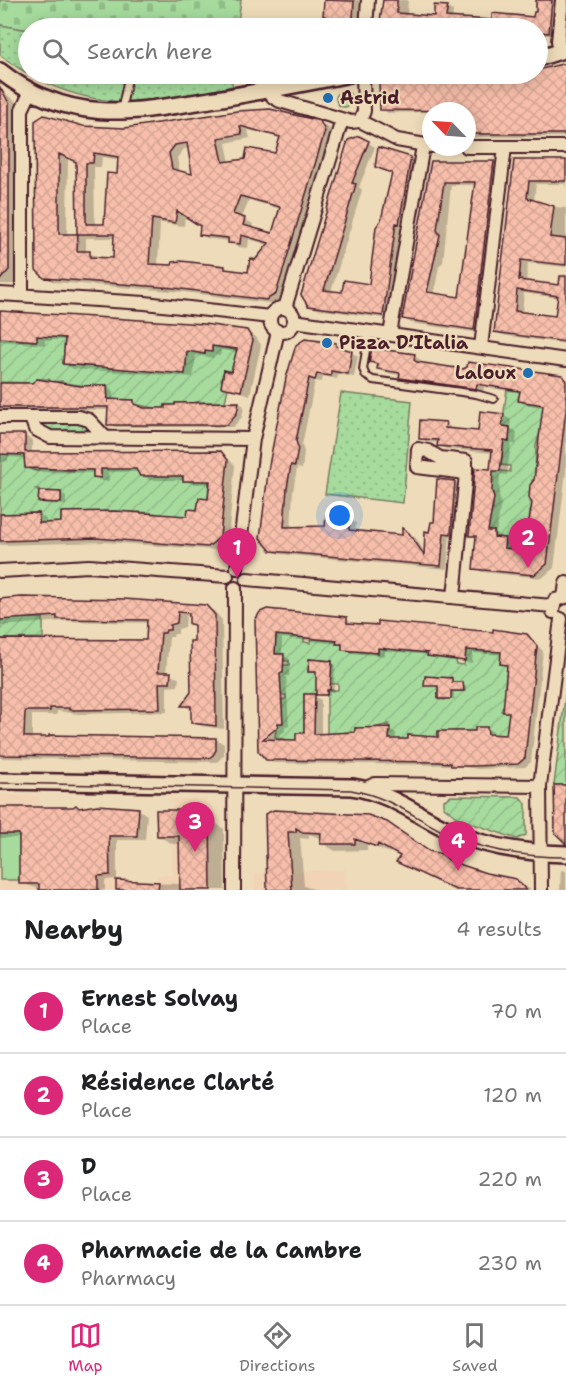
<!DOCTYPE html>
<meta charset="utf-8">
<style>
body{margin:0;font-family:"Shantell Sans",sans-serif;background:#f2f2f2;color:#202124}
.compass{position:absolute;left:422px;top:102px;width:54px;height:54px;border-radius:50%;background:#fff;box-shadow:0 3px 15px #0003;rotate:295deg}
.you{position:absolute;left:340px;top:516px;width:21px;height:21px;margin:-15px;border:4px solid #fff;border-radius:50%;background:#1a73e8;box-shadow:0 0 0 9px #1a73e833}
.badge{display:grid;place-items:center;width:39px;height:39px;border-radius:50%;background:#db2777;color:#fff;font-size:20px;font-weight:700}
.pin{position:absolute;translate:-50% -50px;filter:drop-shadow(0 2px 3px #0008)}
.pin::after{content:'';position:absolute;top:32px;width:21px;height:18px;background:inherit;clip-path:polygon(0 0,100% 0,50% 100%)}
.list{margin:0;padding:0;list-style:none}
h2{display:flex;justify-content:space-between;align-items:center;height:78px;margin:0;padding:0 24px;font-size:26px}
h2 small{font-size:20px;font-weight:400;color:#757577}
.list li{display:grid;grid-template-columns:39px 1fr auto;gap:18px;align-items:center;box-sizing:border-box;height:84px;padding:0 24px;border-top:2px solid #e0e0e0}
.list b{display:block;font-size:22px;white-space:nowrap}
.list p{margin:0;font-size:20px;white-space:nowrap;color:#757577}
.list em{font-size:20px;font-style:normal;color:#757577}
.icon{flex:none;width:33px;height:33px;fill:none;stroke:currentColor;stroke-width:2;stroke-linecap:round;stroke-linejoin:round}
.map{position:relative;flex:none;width:566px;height:890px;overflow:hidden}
.search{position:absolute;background:#fff;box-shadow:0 3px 15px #0003;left:18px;right:18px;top:18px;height:66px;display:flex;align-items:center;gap:15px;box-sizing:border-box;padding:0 21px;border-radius:33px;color:#757577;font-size:22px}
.sheet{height:414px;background:#fff}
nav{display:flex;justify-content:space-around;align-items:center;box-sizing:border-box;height:84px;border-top:2px solid #e0e0e0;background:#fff;font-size:16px;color:#757577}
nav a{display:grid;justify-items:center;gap:3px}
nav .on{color:#db2777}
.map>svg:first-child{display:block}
</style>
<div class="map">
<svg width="566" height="890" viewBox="0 0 566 890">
<defs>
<pattern id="cemetery-stones" width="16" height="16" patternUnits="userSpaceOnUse" patternTransform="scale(1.5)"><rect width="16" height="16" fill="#a6db9d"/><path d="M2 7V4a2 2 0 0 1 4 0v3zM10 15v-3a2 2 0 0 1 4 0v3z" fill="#90bc87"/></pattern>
<pattern id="park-dots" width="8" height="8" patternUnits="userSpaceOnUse" patternTransform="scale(1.5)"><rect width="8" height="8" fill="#a6db9d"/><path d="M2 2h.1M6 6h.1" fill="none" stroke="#90bc87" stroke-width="1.8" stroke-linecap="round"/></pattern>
<pattern id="garden-furrows" width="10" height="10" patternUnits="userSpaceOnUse" patternTransform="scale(1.5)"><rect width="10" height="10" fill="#a6db9d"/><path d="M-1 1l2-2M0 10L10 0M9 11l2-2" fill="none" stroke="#90bc87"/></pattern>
<pattern id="building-cross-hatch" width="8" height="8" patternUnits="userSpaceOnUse" patternTransform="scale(1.5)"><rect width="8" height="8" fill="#f7bfab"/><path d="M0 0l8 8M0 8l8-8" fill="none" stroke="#d5a493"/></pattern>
</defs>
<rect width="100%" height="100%" fill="#eedbb9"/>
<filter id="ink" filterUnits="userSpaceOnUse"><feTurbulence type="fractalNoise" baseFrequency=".0167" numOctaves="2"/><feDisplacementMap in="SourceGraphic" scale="12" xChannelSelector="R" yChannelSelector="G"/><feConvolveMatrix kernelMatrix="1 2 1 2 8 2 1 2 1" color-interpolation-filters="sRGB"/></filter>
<g filter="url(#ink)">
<path fill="#f1d3b5" d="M0,795L39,796V837L70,849L116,848L117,880L157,881V875H173L172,799H204L212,807L213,890H0Z
M334,870H345L346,890H255V874Z"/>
<path fill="#a6db9d" stroke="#787d64" stroke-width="1.5" d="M336 99a8 8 0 1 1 16 0a8 8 0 1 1-16 0Z
M9,831H19V841H24L19,880H0V834H9Z"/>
<path fill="url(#cemetery-stones)" stroke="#787d64" stroke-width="1.5" d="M0,0H241L237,28L28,30L0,25Z"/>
<path fill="url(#park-dots)" stroke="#787d64" stroke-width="1.5" d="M0,25L28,30V74H193L200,76L218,74L219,78L229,75L233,86C147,110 74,112 0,55Z
M341,393L412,401L403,503L325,494Z"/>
<path fill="url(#garden-furrows)" stroke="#787d64" stroke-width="1.5" fill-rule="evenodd" d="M38,329L65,338L63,364L185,373L188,344L205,354V351H212V346L241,351L234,361L231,372L224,370L221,379L228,388L225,402H196V409L185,403H175V405H166L165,410L134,404L133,400L108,403L107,385H93V393H80V385L67,384L62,387V381L50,382L49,379H37L32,383L0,382V335V338L36,341Z
M507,389L520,391L519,401L530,403L531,396L551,398L536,445L535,480H532L530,502L533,503L530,512L532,523H528L524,548L526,558L504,548L494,537V531H488L486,510H493V492L489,491L493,470L510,472V466L501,465L504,440L509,441L510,427L502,426Z
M44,423H83L91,431L89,435H48L41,426Z
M24,453L25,468L38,471L39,468L74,471L75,466L93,469V477H101V469L136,466L140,476L183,470V481L209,477L208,499L199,498L197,510L188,509L187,515L192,521C153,508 108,512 67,512L61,513V525L39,523V513L0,514L1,454ZM36,489H39V491L61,492V502H39V491Z
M13,618H43V638L0,639V620Z
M304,631V642L310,643L311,638L337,641V644H342V650L378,653L379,647L428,652V655L458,648L456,664L464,665L466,647L486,652L503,647L500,664L518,666L511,675H506L505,686L511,687L501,711L511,712L507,735L488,739L487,729L476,727L475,731H451V739L408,735V743L388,739L389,724L370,729L355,728V736L349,732L327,734V690H338V684H317L316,695L304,694V733L296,742L275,737C275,726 283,719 282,705H277L281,700L286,699V695H278L280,673L284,665H289V661H284L283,654H275L276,633L297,637ZM309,659L332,661L331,675L325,672H308ZM451,676L452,682L463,683V691H451L445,700L438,699V686H449Z
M566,690V785H554Z
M451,796L520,797L526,804V835L517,839L459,819L444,807V800Z"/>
<path fill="#0003" fill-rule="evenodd" d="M327,0H363L361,23L356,28H326Z
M383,0H408L407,15L435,18L447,8L453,11L452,19L493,22L535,18V0H558L555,35H538V28H380Z
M566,64V137H467V111L388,113L381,109L434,84V74H538Z
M250,74H283L258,78Z
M0,89L16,102L22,112V277L15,284H0Z
M37,122L116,130L320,123L329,128L333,137L284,298L275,304L184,292L54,282L45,277ZM248,130L281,138L276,155L230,163L226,143L250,138ZM190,148L194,177L180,173L177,158L184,149ZM68,157L77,162L79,235H67ZM102,157L120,160L119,175L106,225H95L94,167H101ZM249,200L281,209L273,235L251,229L253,224L242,218ZM185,215L201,225L200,234L209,239L230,241L238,247L248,248L249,239L269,245L249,274L232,272L225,268L158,266L160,223L184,226ZM86,238H115L114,260L86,253Z
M359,137L375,147L359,187L362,190L331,292L343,294L370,285L393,174L377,167L410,158L417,162L390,319L316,309L309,305Z
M432,162H494L501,166L481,333L411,323L404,319ZM451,185H476L460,298L434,294L439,266L443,262Z
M516,162H566V188L565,184H536L534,201L546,206L566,208V267L528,263L526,283L565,287L566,283V344L502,335L495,331ZM524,293L559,298L557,318L522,313Z
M0,313L200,326L247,332L256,337L261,345L250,395L223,386L232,374L238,352L221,350L220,356L214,355L213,358L196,355L193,377L73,369L64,364V340H45V345L0,341Z
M336,345L358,356L354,377L338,374L337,379L323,376L322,382L315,381L302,445L304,452L302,469L297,468L293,492L291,528H326L350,519L356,523L355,532L403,536L404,531L416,538L425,553L430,533L454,482L461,486L457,537L450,536L447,569L279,554L272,550L297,346Z
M414,356L421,360V364L566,379V472L554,568L542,578L482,572L474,568L477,538L471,535L491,471L493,453L446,449L439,443L428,442L420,438L446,423L453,430L479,432L503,415L511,420L510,428L517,432L516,444H511L507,475L500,474L499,496L501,503L496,533L512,544L511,550L525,552L544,407L527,405L520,401L521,393L484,387L483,392L408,382L401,375L386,373L371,362Z
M107,386L113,390V401H133L144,409L239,403L244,406L242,417L233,427H115L109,424V410L0,409V387Z
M0,435H24L32,440V454L220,452L235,465L228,541L216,550L104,542L0,545V518L39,514L46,519V524L188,518L209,501L211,484H192L183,480H149L139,472H108L109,481H102L94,477V473L34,472L26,467V458L8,457V461L0,462Z
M61,493L66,496V505L45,504L40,501Z
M0,602L205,606L214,611L222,620L224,729L201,726L193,722V710L183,706L193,692L195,642V626L190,623V616H186L185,627L178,629V634H174L173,637H169L166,674L179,678L178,686L167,687V712L79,714L57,711V715H32V739H216L224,744V755L217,762L0,758V641H148L149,623L63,621L0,626Z
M347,619L354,625L494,634V630L522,633L529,637L543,651L531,762L525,767L478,769L447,765L274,763L267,758L259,751L256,621ZM282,638L339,644L350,653L385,656V651L430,655L436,659L472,663L473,653L503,655L502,663L508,667L505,711L511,714L508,736H494V732L487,729L440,738L396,741V733L389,729L321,735V700L314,696L305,735L298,742L272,741L285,731V726H289L286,676H289L290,659L282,655Z
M331,662L335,665L334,692H330V696H322L318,694V674L309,672Z
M426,678L452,680L455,684L466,686V692H454V700H443L440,698V687L426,685Z
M77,807L139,810L147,815L145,840H117V879L105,880V890H42L21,883L20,838H0V845V808L74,809Z
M198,811L224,829L225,890H118V882L181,884V844H173L158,836Z
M267,813H335L367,816L431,853L485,875L516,880L531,890H452L411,869L402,856L391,850L390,853L367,844V850L335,851L322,843V839L309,834V839L300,838L304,886L316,890H268Z
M561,870L566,871V890H560Z"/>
<path fill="url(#building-cross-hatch)" stroke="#4a1f2b" stroke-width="1.5" fill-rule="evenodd" d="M324,0L354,1L353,18L350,22H345V28H331V21H325V16H323Z
M383,0H397V13L434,16V5L448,6L446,17L492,20V13L533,17L534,12H536V0H552L549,33L537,32V28H379Z
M566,63V134H467V111L380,110L379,83L432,82V74H537V70Z
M0,87L9,103V270L0,280Z
M270,109L320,121L325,131L276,294L266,300L174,288L44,278L36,270L35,121L44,115L83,126L125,128L237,111ZM240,126L280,137L275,153L247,148L245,159L223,162L218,138L242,134ZM187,143L192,174L172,169L169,153L175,145ZM94,153L118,157L117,174L107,173L104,224H86V163H93ZM59,154L76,162L77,234H59ZM240,196L280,207L272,233L243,225L245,218L233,214ZM177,211L200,226L199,235L228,238V243L240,244L241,235L269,243L255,260L250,258L248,272L225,269V266L181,261L173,262L172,265L149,264L152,219L175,223ZM78,234H114L113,258L90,257V251H77Z
M359,136L369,141L352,183L356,184L324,290L342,292L344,280L369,284L376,227L381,220L392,173L375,167L378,147L411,157L399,224L396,223L383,316L308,306L301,295L348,140Z
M514,160H566V181H529L527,198L554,206L550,237L566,239V265L521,260L519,280L559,285L560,276H566V342L494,332ZM517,290L558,296L555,316L515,311Z
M431,161H494L474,330L402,319ZM444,182H475L459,297L427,292L440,235L437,230Z
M0,311L204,324L247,330L253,340L241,391L221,387L224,370L231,372L237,349L212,346V352L205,351V354L187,351L185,374L63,364L65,338L37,336V341L0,338Z
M305,339L336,343V346L352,351L348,374L331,371V376L317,374L315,380L309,378L296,441L298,447L295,466L291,465L287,488L284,527L325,526L326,515L350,518L349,530L402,535V528L409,533L424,555L425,531L429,532L431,522H434L437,479L455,481L451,534L444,533L441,566L271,551L260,538L269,465L286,378L296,345Z
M372,348L415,354L414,360L417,362L463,369L467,367L468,362L562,375L566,381V410L547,564L534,575L473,569L476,536H469L475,468L490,469L492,450L437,446L438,440L419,439L420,420L446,422L445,428L478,431L480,411L504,414L502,426L510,427L509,441L504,440L500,471H493L492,491L494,498L488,531H494V537L505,538L504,548L524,550L532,503L529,497L530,485L534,480L543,405L518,401L520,391L508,389L477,384L476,389L399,378L400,373L377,369L378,364L369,362Z
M37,379L80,386L107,385L108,403V399L134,400V404L144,408H165V405H175V403L239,402L237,413L227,425H107L108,407H0V383H32Z
M0,434H25V452L221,451L228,460L220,537L208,547L96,538L0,541V514L39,513V523H44L61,522V512L115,511L187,516L188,509L197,510L199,498L208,499L210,481H183V476H140L136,469H101V478L93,477V470L25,468L24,455L0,454Z
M39,491L61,492V503L38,502Z
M21,597L124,599L206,605L215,615L216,726L191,723V706H181L191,692L190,641H194V625L189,624V613L178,612L177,623L170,625V630H166L165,633H161L158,672H171L170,683H159L160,709L69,710V708H50V711H25L24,737H49V735L216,738V750L213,755L209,758L0,755V639L146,640L147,620L57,619V616L0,620V599Z
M267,609L347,617V623L378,625V621L493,632V629L527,634L537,646L525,758L518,764L475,766H451L450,763L439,762L266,760L258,751L255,620L260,612ZM276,635L337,641L336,644H342V650L378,653V648L428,653L427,656L465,661L466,650L501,652L500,664L507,665L503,712H509L506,735L488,734L487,727H475V731H438V737L408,735V739H389L390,727L355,728V732L314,734L315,694H304V733H296V740L263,739L278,727V723H283L280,673H283L284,654H275Z
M309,659L332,661L330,690H327V695H316V672H308Z
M425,676L452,678V682H463L464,691H451V699H438V686H424Z
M554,785H566V844L555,833Z
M76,805L79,808L97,805L139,808L137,836H109L110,875L98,876V890H39V884H19V834H0V807H73Z
M156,810H199V819H210L211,890H180L179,836H157Z
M274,810L368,815L387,822L429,851L442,854L450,861L486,873L516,879L526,890H456L396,862L400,856L378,844L377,847L355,839V844H320L321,833L302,832L296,828V832H288L292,890H267L265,814Z
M116,880L159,882L158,890H116Z"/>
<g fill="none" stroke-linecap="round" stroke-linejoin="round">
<defs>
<path id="service" d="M121,111L129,74
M369,332L363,369L366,376L373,380L476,394L494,399"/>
<path id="minor" d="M366,28L368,0
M561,51L558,41L562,0
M271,90L273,97L280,101L351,122L360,121L397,140L431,146
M360,121L364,111L363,74
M467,147H566
M0,294L145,303L270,317
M22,295V110L31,91
M270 320a12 12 0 1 1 24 0a12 12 0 1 1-24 0Z
M285,308L342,120
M294,321L566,360
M390,334L423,146
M481,347L505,147
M0,417H79L89,420L106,438
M31,418L35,429L50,437L253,439
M237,568L253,439L278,331
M0,571L89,566L227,576
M247,579L552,606
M454,597L466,473V461L440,458L428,451L418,449L417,467L466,473
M564,597L566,583
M553,612L555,600L566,597
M364,789L375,784L540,786
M234,890L235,588
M541,890L540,786L561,619"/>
<path id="tertiary" d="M538,58L566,49
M0,71C68,125 131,113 210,100C257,92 303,84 350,74
M0,781L352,787C391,793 418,816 453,832C488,848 528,853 566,854"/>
</defs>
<use href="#service" stroke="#4a1f2b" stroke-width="10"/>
<use href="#minor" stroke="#4a1f2b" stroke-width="16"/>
<use href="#tertiary" stroke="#4a1f2b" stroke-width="20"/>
<use href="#service" stroke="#eedbb9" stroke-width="6"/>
<use href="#minor" stroke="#eedbb9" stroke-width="12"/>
<use href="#tertiary" stroke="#eedbb9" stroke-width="15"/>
<path stroke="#4a1f2b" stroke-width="1.5" d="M0,783L351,790C392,797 416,819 452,836C487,851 528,857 566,857"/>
</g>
</g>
<g fill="#1f6fb2" stroke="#eedbb9" stroke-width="2">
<circle cx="328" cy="98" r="6"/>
<circle cx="327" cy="343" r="6"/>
<circle cx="528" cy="373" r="6"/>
</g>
<g text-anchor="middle" stroke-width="4.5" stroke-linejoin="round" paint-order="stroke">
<g font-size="18" font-weight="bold" fill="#4a1f2b" stroke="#eedbb9" text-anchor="start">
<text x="340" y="104">Astrid</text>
<text x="339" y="349">Pizza D’Italia</text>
<text x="516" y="379" text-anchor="end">Laloux</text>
</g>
</g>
</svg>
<svg class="compass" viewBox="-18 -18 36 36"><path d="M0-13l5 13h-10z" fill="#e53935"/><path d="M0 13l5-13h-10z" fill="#757577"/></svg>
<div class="you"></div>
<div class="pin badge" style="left:237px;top:578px">1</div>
<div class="pin badge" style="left:528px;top:568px">2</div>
<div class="pin badge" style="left:195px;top:852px">3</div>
<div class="pin badge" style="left:458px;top:871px">4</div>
<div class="search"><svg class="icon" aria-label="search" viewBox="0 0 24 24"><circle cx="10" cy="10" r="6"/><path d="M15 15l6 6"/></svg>Search here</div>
</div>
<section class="sheet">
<h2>Nearby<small>4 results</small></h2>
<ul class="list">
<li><span class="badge">1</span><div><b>Ernest Solvay</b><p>Place</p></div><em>70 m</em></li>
<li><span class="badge">2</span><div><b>Résidence Clarté</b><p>Place</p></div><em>120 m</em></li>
<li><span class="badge">3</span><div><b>D</b><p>Place</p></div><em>220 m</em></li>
<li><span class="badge">4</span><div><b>Pharmacie de la Cambre</b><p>Pharmacy</p></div><em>230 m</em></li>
</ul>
</section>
<nav>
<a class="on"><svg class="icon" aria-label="map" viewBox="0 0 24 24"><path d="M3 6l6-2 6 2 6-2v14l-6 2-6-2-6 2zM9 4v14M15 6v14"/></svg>Map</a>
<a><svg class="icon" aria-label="directions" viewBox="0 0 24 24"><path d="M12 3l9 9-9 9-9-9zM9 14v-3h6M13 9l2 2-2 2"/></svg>Directions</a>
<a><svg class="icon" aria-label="saved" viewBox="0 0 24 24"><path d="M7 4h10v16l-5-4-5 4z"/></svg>Saved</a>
</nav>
